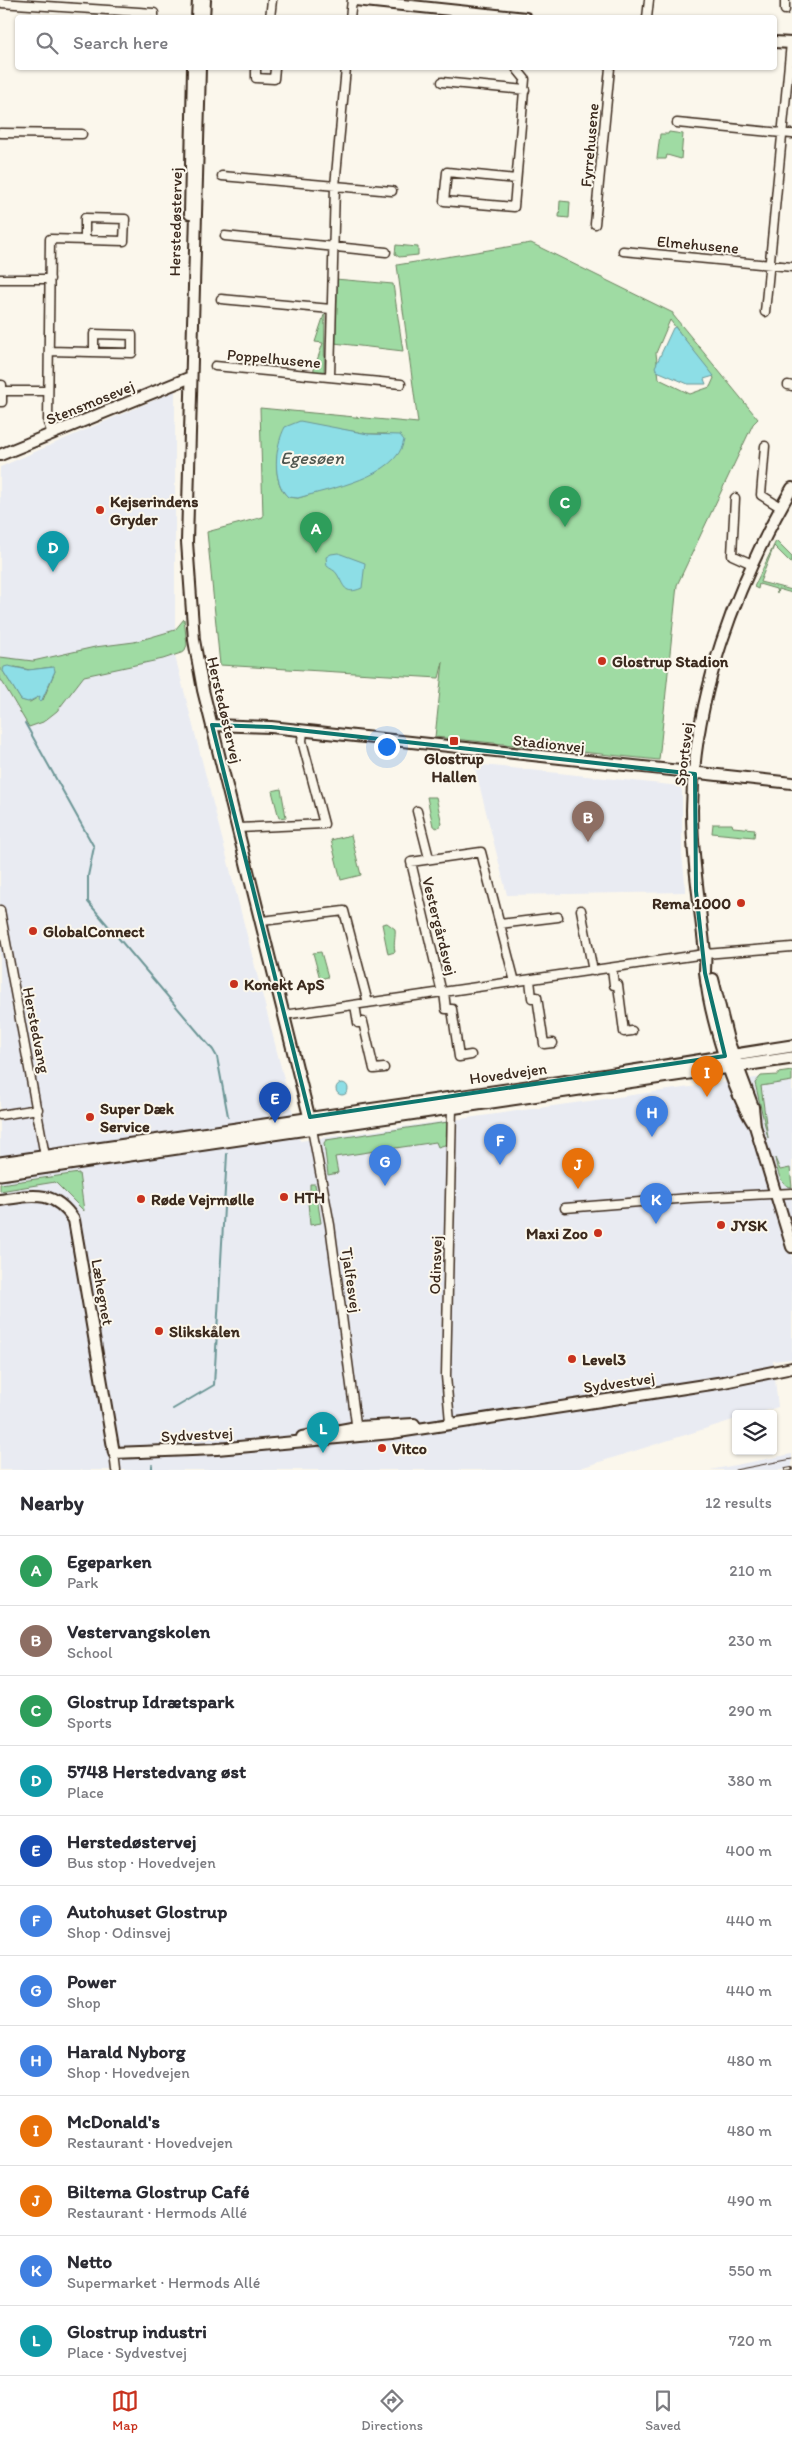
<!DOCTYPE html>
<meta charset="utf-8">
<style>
body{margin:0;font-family:Itim,sans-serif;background:#f2f2f3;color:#2b2b33}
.controls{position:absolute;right:15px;bottom:15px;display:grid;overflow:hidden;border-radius:5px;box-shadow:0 1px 4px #0004}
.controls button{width:45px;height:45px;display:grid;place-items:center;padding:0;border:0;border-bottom:1px solid #e1e1e2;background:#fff;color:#2b2b33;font:25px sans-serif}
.you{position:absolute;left:386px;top:746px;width:18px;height:18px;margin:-12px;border:4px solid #fff;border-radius:50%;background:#1a73e8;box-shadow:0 0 0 8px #1a73e833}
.badge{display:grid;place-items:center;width:32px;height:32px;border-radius:50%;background:#c8321e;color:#fff;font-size:16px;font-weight:700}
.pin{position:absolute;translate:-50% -41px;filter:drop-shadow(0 1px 2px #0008)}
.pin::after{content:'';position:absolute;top:26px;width:18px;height:15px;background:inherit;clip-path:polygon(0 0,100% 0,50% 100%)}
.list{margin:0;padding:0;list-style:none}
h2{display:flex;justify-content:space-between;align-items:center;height:65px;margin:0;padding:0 20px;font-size:21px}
h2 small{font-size:16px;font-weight:400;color:#7c7c81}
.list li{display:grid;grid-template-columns:32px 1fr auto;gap:15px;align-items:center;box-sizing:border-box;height:70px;padding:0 20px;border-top:1px solid #e1e1e2}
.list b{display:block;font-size:19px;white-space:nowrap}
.list p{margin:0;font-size:16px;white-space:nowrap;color:#7c7c81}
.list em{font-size:16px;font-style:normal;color:#7c7c81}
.icon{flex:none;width:28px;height:28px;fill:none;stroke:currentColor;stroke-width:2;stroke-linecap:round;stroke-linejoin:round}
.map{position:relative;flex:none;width:792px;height:1470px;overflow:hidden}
.search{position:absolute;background:#fff;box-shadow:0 1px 4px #0004;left:15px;right:15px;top:15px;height:55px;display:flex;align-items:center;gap:12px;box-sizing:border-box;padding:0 18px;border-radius:5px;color:#7c7c81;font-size:19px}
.sheet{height:905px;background:#fff}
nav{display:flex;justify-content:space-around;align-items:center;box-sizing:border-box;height:70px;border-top:1px solid #e1e1e2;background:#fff;font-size:14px;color:#7c7c81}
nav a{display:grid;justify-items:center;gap:2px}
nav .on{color:#c8321e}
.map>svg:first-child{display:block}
</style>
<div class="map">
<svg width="792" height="1470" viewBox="0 0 792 1470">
<rect width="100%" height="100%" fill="#fbf7ec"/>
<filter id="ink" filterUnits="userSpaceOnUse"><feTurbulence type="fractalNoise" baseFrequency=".02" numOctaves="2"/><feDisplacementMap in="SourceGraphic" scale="10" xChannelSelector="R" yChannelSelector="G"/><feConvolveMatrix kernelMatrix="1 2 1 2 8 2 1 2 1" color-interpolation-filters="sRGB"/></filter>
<g filter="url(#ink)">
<path fill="#e9ebf2" d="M175,391V656L300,1141L792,1073V1359L773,1361L778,1407L755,1414H736V1419L574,1470H0V467Z
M474,764L680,786L682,791V854L686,892L507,895Z
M792,1454V1470H710Z"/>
<path fill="#9fdba3" stroke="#6d8260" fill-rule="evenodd" d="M669,132L683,134L681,159L667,155L666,159H657L660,134H668Z
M560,201L570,202L569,218L559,217Z
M531,243L673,313V315L758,419L753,424L677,585L659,760L435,737L443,662L439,678L220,665L207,532L263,517L260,408L418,423L397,265ZM670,320L714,378L710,387L690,394L659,379L656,353ZM311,424L368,434H387L345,484L298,498L288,497C275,485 276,465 278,449Z
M396,245L418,247V255L399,257L395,254Z
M335,279L393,284L403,351L334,343Z
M324,315H325L324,373L313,372L323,343L315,342Z
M776,541L792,557V564L774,546L760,582L792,590V593L778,589L777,594L776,589L759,584L758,589L754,587Z
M184,619L187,645L184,652L163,659L84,676L57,711L43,722L29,727L0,678V657L33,661L95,647L134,642L175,630ZM15,667L30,670L52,667L55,671L43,700L40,696L30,702L21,700L3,671Z
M281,789L286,817L279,818L272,791Z
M427,797H436L442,824L437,828L433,826Z
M713,824H732L733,827L755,829L754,837L712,833Z
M351,835L361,875L341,880L331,840Z
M387,923L395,929C396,937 393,943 395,952L388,954L382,924Z
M321,952L328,977L320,979L313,953Z
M792,1071V1081L761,1086L768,1138L755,1083L761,1076L778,1075V1073Z
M448,1122V1144L438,1147L436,1142L335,1157L338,1173L328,1175L324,1143L326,1140Z
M775,1158L780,1170L790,1168L792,1187C779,1186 777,1168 775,1158Z
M79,1173L84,1211L55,1182L0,1191V1184Z
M310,1184H315L321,1223L310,1225L307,1191H310Z"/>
<path fill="#8ddee6" stroke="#6c9696" d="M675,327L714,376L704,379L706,384H688L657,371L655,367L673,328Z
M300,421L368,434L400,435L404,440C398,477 329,489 298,498L288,497C271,481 275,446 285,427Z
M338,553L365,563L362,588C344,596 344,585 337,574C335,570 330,569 327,566L326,557L331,554Z
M8,666L28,670L54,667L55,671L41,702L39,701L40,696L28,702L21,700L3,671L4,667Z
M336 1089a6 6 0 1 1 12 0a6 6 0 1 1-12 0Z"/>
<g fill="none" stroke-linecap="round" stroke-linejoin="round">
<path stroke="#6c9696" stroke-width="2" d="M25,723L94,847L88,876V902L213,1050L217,1057L228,1116
M173,1409L214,1385L227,1154
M152,1465V1470"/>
<defs>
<path id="minor" d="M0,3L154,13V18
M785,10V0
M270,18L272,0
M350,18L352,0
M647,18L649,0
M256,68V78L274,79L275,68
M516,68L525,79L514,207L444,201L447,172L516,179
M442,82L525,90
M677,123L792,134
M0,133L82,134
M222,176L392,191
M595,224L610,68
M225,236L386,252
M623,251L792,267
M0,279H50
M221,299L331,309
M765,312L791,43
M49,351L132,353V335L94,334V352
M215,366L401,384
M330,377L335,186L346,68
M0,385H2V402H0
M788,385L792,386
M2,391H48
M52,433L48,423L50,239L124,241L125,219L85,218V240
M765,446L761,495L780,507
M735,498L732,555L752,564
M417,811L429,858
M238,828L324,824L302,741L303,731
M0,910L45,1156
M581,910L593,971
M262,921L344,911L368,1003
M500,924L558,917
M612,968L614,985H618L624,1032L632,1031
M530,980L532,998L537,997L544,1044L553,1043
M444,992L446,1009H452L459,1057L471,1055
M442,993L411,862L481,852L515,982
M355,1005L358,1023L363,1022L374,1069L384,1068
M284,1015L705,954L792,947
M0,1115L38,1109
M312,1129L330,1225L357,1431
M565,1208L690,1198L792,1193
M450,1422L446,1376L452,1108
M114,1453L116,1470"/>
<path id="tertiary" d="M355,0L526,18
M197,18L198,0
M204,18L205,0
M774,42L792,43
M200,68L187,542L194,640L203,690L311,1124
M190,214L193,68
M0,455L191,377
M212,725L271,727L792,783
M713,979L728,1040L753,1107L755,1126L792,1247
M755,1126C732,1092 709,1013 705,972C705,966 706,959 705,953C700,905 692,858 692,810C693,697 736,584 792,488
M0,1200C33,1195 54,1189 74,1220L114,1453L217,1449L392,1433L724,1382L792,1368
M302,1437L357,1427L414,1424"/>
<path id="secondary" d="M0,1163L576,1080L792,1046
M0,1174L792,1058"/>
</defs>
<use href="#minor" stroke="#3b2a1e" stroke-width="11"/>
<use href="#tertiary" stroke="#3b2a1e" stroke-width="14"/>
<use href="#secondary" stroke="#3b2a1e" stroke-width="15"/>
<use href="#minor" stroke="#fbf7ec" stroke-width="8"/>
<use href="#tertiary" stroke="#fbf7ec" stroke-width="10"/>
<use href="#secondary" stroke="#fbf7ec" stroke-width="11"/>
<path stroke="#3b2a1e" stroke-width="1" d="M735,1470L792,1459"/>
<defs>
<path id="rail" d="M786,1470L792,1469"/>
</defs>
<use href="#rail" stroke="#3b2a1e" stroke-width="4"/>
<use href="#rail" stroke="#fbf7ec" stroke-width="2" stroke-dasharray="5.5" stroke-linecap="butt"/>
</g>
</g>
<path fill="none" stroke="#0f766e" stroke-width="4" stroke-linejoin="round" d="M212,725L271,727L695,774L696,891L705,973L725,1056L310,1117Z"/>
<g fill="#c8321e" stroke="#fbf7ec" stroke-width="2">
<circle cx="100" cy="510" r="5"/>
<circle cx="602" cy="661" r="5"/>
<rect x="449" y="736" width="10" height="10" rx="2.5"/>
<circle cx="741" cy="903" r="5"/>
<circle cx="33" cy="931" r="5"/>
<circle cx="234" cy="984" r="5"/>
<circle cx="90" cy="1117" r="5"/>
<circle cx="284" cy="1197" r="5"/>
<circle cx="141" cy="1199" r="5"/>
<circle cx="721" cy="1225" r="5"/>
<circle cx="598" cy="1233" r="5"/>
<circle cx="159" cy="1331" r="5"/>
<circle cx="572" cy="1359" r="5"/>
<circle cx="382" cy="1448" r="5"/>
</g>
<g text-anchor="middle" stroke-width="4" stroke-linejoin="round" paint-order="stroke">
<g font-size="16" fill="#3b2a1e" stroke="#fbf7ec">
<text transform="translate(589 145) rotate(-85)" y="6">Fyrrehusene</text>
<text transform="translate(175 222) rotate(-89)" y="6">Herstedøstervej</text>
<text transform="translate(698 244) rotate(5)" y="6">Elmehusene</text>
<text transform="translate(274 358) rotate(5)" y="6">Poppelhusene</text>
<text transform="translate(90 402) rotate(-22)" y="6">Stensmosevej</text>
<text transform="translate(225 710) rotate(77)" y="6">Herstedøstervej</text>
<text transform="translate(549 743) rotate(6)" y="6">Stadionvej</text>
<text transform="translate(683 754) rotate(-83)" y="6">Sportsvej</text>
<text transform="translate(440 926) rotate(76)" y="6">Vestergårdsvej</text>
<text transform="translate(37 1030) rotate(79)" y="6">Herstedvang</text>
<text transform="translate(508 1073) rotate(-8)" y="6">Hovedvejen</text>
<text transform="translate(435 1265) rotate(-88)" y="6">Odinsvej</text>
<text transform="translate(352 1280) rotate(82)" y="6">Tjalfesvej</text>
<text transform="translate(103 1292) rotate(80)" y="6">Læhegnet</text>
<text transform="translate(619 1382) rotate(-8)" y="6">Sydvestvej</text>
<text transform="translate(197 1434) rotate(-3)" y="6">Sydvestvej</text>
</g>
<g font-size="16" font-weight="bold" fill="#3b2a1e" stroke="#fbf7ec" text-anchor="start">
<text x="110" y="507">Kejserindens<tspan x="110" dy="18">Gryder</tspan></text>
<text x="612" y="667">Glostrup Stadion</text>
<text x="454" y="764" text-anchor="middle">Glostrup<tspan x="454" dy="18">Hallen</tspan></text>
<text x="731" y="909" text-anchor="end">Rema 1000</text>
<text x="43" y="937">GlobalConnect</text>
<text x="244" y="990">Konekt ApS</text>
<text x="100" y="1114">Super Dæk<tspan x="100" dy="18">Service</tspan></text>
<text x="294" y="1203">HTH</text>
<text x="151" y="1205">Røde Vejrmølle</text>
<text x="731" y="1231">JYSK</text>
<text x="588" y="1239" text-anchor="end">Maxi Zoo</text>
<text x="169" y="1337">Slikskålen</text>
<text x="582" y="1365">Level3</text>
<text x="392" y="1454">Vitco</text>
</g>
<g font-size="18" font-style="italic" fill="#505750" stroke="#fbf7ec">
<text x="312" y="464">Egesøen</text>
</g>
</g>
</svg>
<div class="controls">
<button><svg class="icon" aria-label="layers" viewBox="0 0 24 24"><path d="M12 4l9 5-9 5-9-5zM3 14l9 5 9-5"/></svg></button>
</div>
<div class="you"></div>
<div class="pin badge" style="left:316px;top:553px;background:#2e9e5b">A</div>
<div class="pin badge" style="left:588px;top:842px;background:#8d6e63">B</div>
<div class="pin badge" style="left:565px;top:527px;background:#2e9e5b">C</div>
<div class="pin badge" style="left:53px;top:572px;background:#0f9aa8">D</div>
<div class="pin badge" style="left:275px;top:1123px;background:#1a4fb4">E</div>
<div class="pin badge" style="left:500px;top:1165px;background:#3f7fe0">F</div>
<div class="pin badge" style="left:385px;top:1186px;background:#3f7fe0">G</div>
<div class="pin badge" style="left:652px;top:1137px;background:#3f7fe0">H</div>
<div class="pin badge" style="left:707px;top:1097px;background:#e8710a">I</div>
<div class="pin badge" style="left:578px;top:1189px;background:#e8710a">J</div>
<div class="pin badge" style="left:656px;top:1224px;background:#3f7fe0">K</div>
<div class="pin badge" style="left:323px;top:1453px;background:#0f9aa8">L</div>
<div class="search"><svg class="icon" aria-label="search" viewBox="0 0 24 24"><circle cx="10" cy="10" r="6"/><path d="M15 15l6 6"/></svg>Search here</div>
</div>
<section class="sheet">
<h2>Nearby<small>12 results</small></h2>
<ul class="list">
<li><span class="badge" style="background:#2e9e5b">A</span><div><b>Egeparken</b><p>Park</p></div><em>210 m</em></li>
<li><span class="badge" style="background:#8d6e63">B</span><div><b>Vestervangskolen</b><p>School</p></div><em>230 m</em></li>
<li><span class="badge" style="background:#2e9e5b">C</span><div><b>Glostrup Idrætspark</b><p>Sports</p></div><em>290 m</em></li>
<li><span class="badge" style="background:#0f9aa8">D</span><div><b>5748 Herstedvang øst</b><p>Place</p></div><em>380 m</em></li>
<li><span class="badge" style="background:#1a4fb4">E</span><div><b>Herstedøstervej</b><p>Bus stop · Hovedvejen</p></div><em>400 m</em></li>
<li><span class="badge" style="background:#3f7fe0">F</span><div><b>Autohuset Glostrup</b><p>Shop · Odinsvej</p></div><em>440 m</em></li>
<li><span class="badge" style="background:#3f7fe0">G</span><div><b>Power</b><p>Shop</p></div><em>440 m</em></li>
<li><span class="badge" style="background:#3f7fe0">H</span><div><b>Harald Nyborg</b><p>Shop · Hovedvejen</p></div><em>480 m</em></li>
<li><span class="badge" style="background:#e8710a">I</span><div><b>McDonald's</b><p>Restaurant · Hovedvejen</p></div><em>480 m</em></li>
<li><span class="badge" style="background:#e8710a">J</span><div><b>Biltema Glostrup Café</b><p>Restaurant · Hermods Allé</p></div><em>490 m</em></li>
<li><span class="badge" style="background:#3f7fe0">K</span><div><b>Netto</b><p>Supermarket · Hermods Allé</p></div><em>550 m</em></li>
<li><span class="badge" style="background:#0f9aa8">L</span><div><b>Glostrup industri</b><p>Place · Sydvestvej</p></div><em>720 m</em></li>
</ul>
</section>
<nav>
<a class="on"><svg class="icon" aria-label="map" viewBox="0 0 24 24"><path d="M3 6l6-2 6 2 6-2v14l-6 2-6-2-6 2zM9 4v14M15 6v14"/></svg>Map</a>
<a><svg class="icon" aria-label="directions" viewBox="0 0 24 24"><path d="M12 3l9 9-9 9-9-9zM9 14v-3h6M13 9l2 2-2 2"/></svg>Directions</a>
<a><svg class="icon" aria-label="saved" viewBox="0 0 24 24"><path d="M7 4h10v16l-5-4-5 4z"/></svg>Saved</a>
</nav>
